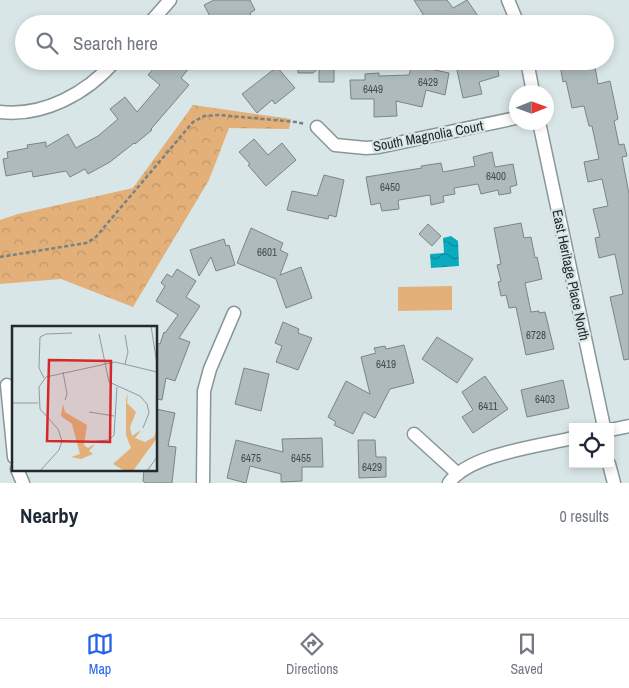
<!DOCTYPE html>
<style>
body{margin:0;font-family:"Archivo Narrow",sans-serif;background:#f2f2f3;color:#1f2937}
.controls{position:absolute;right:15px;bottom:15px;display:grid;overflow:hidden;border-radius:0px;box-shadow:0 2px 8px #0003}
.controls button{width:45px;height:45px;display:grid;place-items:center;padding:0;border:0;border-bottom:1px solid #e0e1e3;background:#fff;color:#1f2937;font:25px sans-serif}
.compass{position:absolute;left:509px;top:85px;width:45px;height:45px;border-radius:50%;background:#fff;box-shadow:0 2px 8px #0003;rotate:89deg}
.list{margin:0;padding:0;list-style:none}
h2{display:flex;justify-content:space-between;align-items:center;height:65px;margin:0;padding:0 20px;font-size:21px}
h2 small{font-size:16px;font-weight:400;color:#747a83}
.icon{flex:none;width:28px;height:28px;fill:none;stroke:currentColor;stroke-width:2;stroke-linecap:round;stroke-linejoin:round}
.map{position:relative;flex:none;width:629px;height:483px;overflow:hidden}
.search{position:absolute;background:#fff;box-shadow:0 2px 8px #0003;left:15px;right:15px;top:15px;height:55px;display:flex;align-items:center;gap:12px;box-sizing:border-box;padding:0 18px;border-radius:28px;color:#747a83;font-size:19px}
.sheet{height:135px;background:#fff}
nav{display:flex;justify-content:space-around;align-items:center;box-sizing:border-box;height:70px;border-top:1px solid #e0e1e3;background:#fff;font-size:14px;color:#747a83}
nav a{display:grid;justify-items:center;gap:2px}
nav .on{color:#2563eb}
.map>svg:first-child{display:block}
</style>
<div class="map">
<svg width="629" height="483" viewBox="0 0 629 483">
<defs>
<pattern id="park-crowns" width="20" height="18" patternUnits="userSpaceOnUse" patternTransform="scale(1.25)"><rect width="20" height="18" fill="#e2b078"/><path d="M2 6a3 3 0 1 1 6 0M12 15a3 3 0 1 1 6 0" fill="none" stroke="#c29768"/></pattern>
<pattern id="water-waves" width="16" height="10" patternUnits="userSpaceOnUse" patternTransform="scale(1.25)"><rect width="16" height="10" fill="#0aabbe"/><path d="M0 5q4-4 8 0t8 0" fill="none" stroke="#0a8b9b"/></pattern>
</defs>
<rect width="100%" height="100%" fill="#d9e6e8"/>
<path fill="#e2b078" d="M452,286V310L398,311V287Z"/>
<path fill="url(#park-crowns)" d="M193,105L291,119L289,129L229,128L209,180L133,307L61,279L0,284V220L18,214L133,188Z"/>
<path fill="url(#water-waves)" d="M451,236L458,241L459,266L431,268L430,254L444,253L443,238Z"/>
<path fill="#aebabc" stroke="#798587" d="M214,0H250L255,10L250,13L252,18L242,24H214L204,5Z
M414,0H447L453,8L467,0L478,16L465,24H429Z
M160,61H195L181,78L189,85L151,129L152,130L135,144L134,143L110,162L88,174L85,169L70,177L66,171L33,177L32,171L6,176L3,159L8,158L7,152L28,148L27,145L46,142V147L68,134L76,148L98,136L118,119L110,109L125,97L137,112L160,85L148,75Z
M298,61H327L325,63H334V82H319V68L313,73H298Z
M455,61H496L499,76L479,82L482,94L463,98Z
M568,61H594L598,84L610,81L618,119L614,121L619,145L624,144L627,156L622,157L629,194V359L624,360L610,297L623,294L615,254L599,258L595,238L600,237L593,209L608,206L602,179L588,182L584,162L599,159L592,126H589L584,106L572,108L566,81L563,82L560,65L568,63Z
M412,65L449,73L445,95L426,90L422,107L396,101L397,116L374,117V99H351L350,80H365V74L379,73V76L409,75Z
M277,67L295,88L275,104L272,100L257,113L242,94Z
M254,139L268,155L282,143L296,160L266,186L248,165L250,164L239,152Z
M492,152L495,167L513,164L517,185L510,187L511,193L499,195L498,190L481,194L478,184L454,188L455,194L443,196L444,202L431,205L430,195L399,200L398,201L399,209L382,211L380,203L371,205L366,177L422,168L421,166L441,163L443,172L475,166L473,157Z
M324,175L344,180L336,217L329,215L328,219L318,217L287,210L292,191L317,196Z
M521,223L524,238L531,237L535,258L537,257L542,279L525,283L531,312L539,311V313L545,312L554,349L526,355L516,307L509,308L506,295L501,296L498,282L501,281L497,265L501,264L494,228Z
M428,224L441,236L432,246L419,234Z
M251,228L283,243L280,250L288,254L280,275L301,267L312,298L286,308L276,279L237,263Z
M224,239L226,246L229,245L235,265L216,271L211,257L199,276L190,250Z
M177,269L196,281L186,297L200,306L179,338L190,342L175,381L166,378L162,400L156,399V343L160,344L164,332L165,333L178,315L156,301L165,286L161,283L167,274L172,277Z
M283,322L299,329L298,333L312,338L298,370L276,362L282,346L275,343Z
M437,337L473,359L457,383L422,359Z
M404,345L414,383L390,389L375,418L364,412L353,434L334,425L336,422L328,417L346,381L370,394L361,357L376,353L374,348L385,346L386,349Z
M244,368L269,374L261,411L235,404Z
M485,376L508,409L473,433L462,417L473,410L462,392Z
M563,380L569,408L527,417L521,390Z
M156,409L175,413L168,446L176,447L172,483H145L143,481L144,469H156Z
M322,438L323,467H302V481L281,482V474L250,466L246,483L227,478L236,440L283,452L282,439Z
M358,440H375L376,457H386V477L359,478Z"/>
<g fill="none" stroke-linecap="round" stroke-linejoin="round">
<defs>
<path id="street" d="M508,0L518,24
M149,24L170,0
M527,61L533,92
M0,112C44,117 87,93 115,61
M539,122L604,427
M317,127L335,145L366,148L379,147L516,118
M7,385L14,457
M610,430L629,426
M414,434L458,474
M609,464L614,483
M17,469L23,483
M203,483L204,391L210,369L234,313
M449,483C469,454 540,446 573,438"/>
</defs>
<use href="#street" stroke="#899698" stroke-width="15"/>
<path stroke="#798283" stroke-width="2.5" stroke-dasharray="4 2.5" stroke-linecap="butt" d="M0,257L86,243L95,238L193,122L204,116L219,115L296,122L305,124"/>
<use href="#street" stroke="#fff" stroke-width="12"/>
</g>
<g text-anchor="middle" stroke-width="4.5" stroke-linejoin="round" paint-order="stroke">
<g font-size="11" fill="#464d4e">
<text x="428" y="86">6429</text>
<text x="373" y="93">6449</text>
<text x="496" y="180">6400</text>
<text x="390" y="191">6450</text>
<text x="267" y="256">6601</text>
<text x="536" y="339">6728</text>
<text x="386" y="368">6419</text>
<text x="545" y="403">6403</text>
<text x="488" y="410">6411</text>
<text x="251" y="462">6475</text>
<text x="301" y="462">6455</text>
<text x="372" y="471">6429</text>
</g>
<g font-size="14" fill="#24292a" stroke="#d9e6e8">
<text transform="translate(428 136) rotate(-11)" y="5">South Magnolia Court</text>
<text transform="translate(571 275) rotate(78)" y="5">East Heritage Place North</text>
</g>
</g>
<g transform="translate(12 326)">
<rect width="145" height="145" fill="#d9e6e8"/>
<path d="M116,67L115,77L124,86L118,101L120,110L129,104L123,112L133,116L142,111L145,102V112L121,145H113L101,138L119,122L114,109V74ZM51,78L53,86L75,99L72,119L76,122L83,118L77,125L81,128L69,133L59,131L68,128L60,98L49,90Z" fill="#e2b078"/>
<path fill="none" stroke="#919a9c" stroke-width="1" d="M139,0L145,38M87,8L97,56L128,70L135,78L137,87L131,102M0,17V88M113,38L116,26L113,9M51,46L55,68L53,74M32,52L27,42L28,11L34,8L60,7M0,77H26M77,86L102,90M85,115L97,114L102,109L105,61M28,145L47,124L50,115L46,103L28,83L27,61L34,51L103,36L145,46M135,145L145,131"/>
<path fill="#d62828" fill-opacity="0.15" stroke="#d62828" stroke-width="2.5" d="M37,34L99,35L98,116L35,115Z"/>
<rect width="145" height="145" fill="none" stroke="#24292a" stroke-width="2.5"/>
</g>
</svg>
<div class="controls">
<button><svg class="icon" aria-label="locate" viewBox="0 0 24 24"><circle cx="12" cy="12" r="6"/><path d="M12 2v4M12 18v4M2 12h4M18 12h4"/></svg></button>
</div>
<svg class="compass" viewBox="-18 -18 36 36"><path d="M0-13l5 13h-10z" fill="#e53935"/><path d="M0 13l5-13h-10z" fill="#747a83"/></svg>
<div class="search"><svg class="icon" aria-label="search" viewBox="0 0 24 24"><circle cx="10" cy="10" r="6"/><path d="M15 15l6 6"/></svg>Search here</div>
</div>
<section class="sheet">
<h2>Nearby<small>0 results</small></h2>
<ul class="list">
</ul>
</section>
<nav>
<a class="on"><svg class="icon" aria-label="map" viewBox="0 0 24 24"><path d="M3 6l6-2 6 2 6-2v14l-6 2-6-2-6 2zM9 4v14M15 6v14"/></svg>Map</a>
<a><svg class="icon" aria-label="directions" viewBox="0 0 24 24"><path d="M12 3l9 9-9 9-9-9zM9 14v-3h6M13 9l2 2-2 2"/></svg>Directions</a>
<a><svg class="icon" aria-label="saved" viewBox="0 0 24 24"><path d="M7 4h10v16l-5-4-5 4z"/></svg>Saved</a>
</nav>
